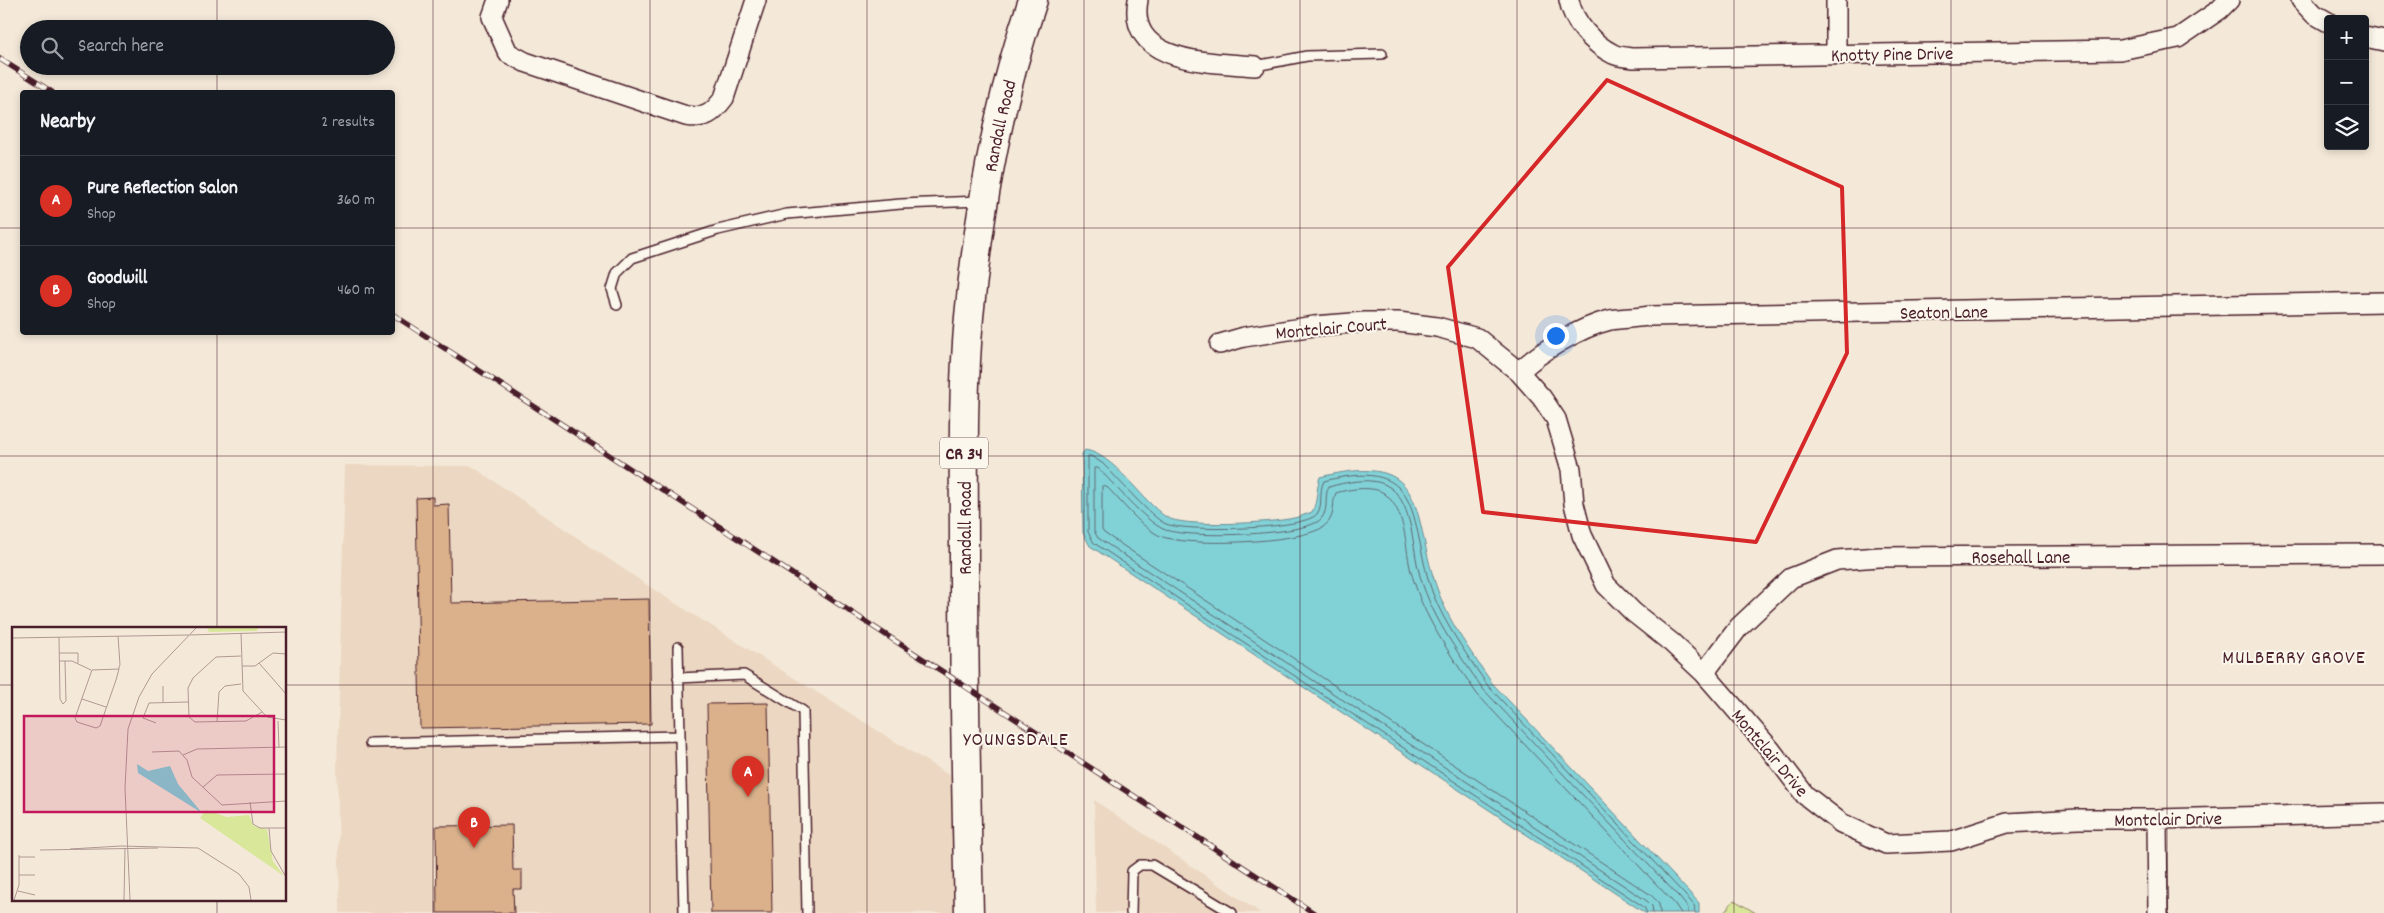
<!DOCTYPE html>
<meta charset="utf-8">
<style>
body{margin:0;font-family:Dekko,sans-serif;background:#20242c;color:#f1f3f6}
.controls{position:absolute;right:15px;top:15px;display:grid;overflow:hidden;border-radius:5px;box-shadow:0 2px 8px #0003}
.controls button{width:45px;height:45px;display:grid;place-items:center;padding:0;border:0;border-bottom:1px solid #363941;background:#171b24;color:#f1f3f6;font:25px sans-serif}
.you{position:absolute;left:1555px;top:335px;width:18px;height:18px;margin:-12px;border:4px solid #fff;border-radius:50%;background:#1a73e8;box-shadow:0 0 0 8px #1a73e833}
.badge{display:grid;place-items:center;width:32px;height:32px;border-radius:50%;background:#d93025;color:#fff;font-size:16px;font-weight:700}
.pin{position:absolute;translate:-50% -41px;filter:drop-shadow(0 1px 2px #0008)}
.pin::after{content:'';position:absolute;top:26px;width:18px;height:15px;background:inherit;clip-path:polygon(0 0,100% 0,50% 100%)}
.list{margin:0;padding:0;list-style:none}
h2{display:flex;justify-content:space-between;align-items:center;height:65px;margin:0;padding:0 20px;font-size:21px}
h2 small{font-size:16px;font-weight:400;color:#9ea1a6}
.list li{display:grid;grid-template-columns:32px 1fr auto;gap:15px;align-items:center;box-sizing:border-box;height:90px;padding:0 20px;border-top:1px solid #363941}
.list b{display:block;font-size:19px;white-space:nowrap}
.list p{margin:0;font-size:16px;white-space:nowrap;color:#9ea1a6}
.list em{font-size:16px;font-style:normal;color:#9ea1a6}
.icon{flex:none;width:28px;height:28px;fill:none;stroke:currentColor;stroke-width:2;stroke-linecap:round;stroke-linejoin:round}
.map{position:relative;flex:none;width:2384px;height:913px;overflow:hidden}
.search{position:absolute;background:#171b24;box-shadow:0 2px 8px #0003;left:20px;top:20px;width:375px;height:55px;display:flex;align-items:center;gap:12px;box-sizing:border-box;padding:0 18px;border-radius:28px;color:#9ea1a6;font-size:19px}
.panel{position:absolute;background:#171b24;box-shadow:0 2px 8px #0003;left:20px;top:90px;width:375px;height:245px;border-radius:5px}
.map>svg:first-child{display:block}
</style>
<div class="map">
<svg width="2384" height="913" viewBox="0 0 2384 913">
<rect width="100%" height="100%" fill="#f4e9d9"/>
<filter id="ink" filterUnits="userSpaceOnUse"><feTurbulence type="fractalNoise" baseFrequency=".02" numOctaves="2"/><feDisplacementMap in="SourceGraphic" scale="10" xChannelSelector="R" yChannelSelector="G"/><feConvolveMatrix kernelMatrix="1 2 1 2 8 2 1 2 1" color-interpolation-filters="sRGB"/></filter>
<g filter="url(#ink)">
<path fill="#ecd8c2" d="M345,465L472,466L656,591L955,779L957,913H340L337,766Z
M1094,800L1261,913H1096Z"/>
<path fill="#d8e79a" stroke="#918362" d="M1734,900L1756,913H1724Z"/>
<path fill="#81d2d7" stroke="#6b8a92" d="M1085,450C1114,454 1141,500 1166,517C1182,528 1273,523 1294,518C1300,517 1306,514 1312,512C1318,501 1316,489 1320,477C1433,449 1410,516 1438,591C1449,623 1473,655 1492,683L1688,891L1699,903V913H1645L1090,546L1083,533L1082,454Z"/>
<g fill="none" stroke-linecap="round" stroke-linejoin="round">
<path stroke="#606770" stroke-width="1" d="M1647,913L1644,907L1094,543L1088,532V456H1091L1102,463C1117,477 1150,517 1166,524C1186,532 1304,530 1317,514C1324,504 1318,492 1324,481C1429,454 1408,526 1433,594C1445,625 1469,658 1488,686L1684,894L1694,905L1695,913
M1653,913L1652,906L1647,901L1098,538L1094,531V468H1098C1114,484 1144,520 1163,529C1184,539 1306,536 1321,519C1330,508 1323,496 1329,487C1345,482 1371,477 1386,485C1412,498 1412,543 1418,568C1428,612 1458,653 1483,689L1680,898L1688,908V913
M1660,913L1659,903L1651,895L1104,533L1102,530V486L1105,485C1121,501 1138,524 1158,535C1182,548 1301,543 1323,527C1337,517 1331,504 1336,493C1348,489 1375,485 1385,494C1406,512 1405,543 1410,568C1413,579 1417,591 1421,601C1435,634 1457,664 1477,694L1674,903L1681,913"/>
</g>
<path fill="#dab18b" stroke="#4a1f2b" d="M433,497V505L449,504L451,603L649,599L651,724L420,728L416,498Z
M768,703L772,913H711L707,704Z
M512,825L513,870H522V889H513L514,913H437L436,826Z"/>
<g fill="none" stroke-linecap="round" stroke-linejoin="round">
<defs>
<path id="lane" d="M1255,66L1307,56L1382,54
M617,305L612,289L617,273L632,258L718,230L787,214L901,204L981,201
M678,647L684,913
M678,678L744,675L803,711L807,913
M370,743L679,736
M1131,913L1132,871L1140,865H1152L1232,913"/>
<path id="street" d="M498,0L492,17L508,53L525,62L686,116C706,119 712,114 724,98L756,0
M1138,0C1126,65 1214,62 1255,66
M1569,0C1573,22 1593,44 1613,54C1619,57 1627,57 1633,58L2120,50L2178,38L2219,10L2229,0
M1836,0V53
M2301,0L2314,14L2328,22
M2365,37L2384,41
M1220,344L1244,337L1314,326L1365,322H1398L1437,327L1477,338L1519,372L1542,398L1556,419L1571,469L1574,504L1582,535L1606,585L1633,612L1672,643L1704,673L1770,749L1805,795L1841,823L1886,844L1951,841L2007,823L2078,819H2157L2384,813
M1519,372C1540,351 1581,327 1610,320C1623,318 1637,318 1649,316L2384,302
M1704,673L1739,627L1791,578L1837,560L1879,557L2384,554
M2157,819L2158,913"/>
<g id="primary">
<path id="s1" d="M969,913C966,793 964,673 964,552C964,474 962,395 969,317C979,210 998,102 1033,0"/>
</g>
</defs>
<use href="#lane" stroke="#4a1f2b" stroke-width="12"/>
<use href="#street" stroke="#4a1f2b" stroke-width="22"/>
<use href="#primary" stroke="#4a1f2b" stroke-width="31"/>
<use href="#lane" stroke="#fbf7ec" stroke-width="9"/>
<use href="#street" stroke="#fbf7ec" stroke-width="19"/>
<use href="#primary" stroke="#fbf7ec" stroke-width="28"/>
<defs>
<path id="rail" d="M0,59L52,92
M392,314L1314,913"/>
</defs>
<use href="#rail" stroke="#4a1f2b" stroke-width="5.5"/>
<use href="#rail" stroke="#fbf7ec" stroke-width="4" stroke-dasharray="11" stroke-linecap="butt"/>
</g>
</g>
<path fill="none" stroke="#d62828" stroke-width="4" stroke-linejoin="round" d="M1607,80L1842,187L1847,353L1756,542L1483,512L1448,267Z"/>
<path fill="none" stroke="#4a1f2b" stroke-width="1" stroke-opacity="0.55" d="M217,0V29M433,0V913M650,0V913M867,0V913M1084,0V913M1300,0V913M1517,0V913M1734,0V913M1951,0V913M2167,0V913M217,66V92M0,228H22M392,228H2384M217,332V628M0,456H2384M0,685H14M285,685H2384M217,899V913"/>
<g text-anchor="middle" stroke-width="4" stroke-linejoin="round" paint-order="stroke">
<rect fill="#fbf7ec" stroke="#7f6065" stroke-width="1" x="940" y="437.5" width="48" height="31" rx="4"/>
<g font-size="18" font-weight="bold" fill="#4a1f2b">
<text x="964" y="459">CR 34</text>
</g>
<g font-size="19" fill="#4a1f2b" stroke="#fbf7ec">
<text transform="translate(1892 53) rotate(-1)" y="7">Knotty Pine Drive</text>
<text dy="7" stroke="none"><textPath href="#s1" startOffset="790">Randall Road</textPath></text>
<text transform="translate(1944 311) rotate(-1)" y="7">Seaton Lane</text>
<text transform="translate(1331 327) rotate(-5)" y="7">Montclair Court</text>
<text transform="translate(964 528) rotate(-90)" y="7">Randall Road</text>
<text x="2021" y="563">Rosehall Lane</text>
<text transform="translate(1771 752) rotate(50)" y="7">Montclair Drive</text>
<text transform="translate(2168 818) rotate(-1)" y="7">Montclair Drive</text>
</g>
<g font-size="20" letter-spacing="1" fill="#4a1f2b" stroke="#fbf7ec">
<text x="2294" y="663">MULBERRY GROVE</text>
<text x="1016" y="745">YOUNGSDALE</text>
</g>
</g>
<g transform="translate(12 627)">
<rect width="274" height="274" fill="#f4e9d9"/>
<path d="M246,0L245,4L197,5L195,1ZM194,183L215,190L237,188L242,199L255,202L261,234L272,249L188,191Z" fill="#d8e79a"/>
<path d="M125,137L136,144L158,139L166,157L190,186L126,146Z" fill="#81d2d7"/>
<path fill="none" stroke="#b09893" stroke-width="1" d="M229,6L231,64L255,90L274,93M178,8L274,5M106,9L108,38L107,40V42L104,53L88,99L84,101L65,95L63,91L80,43L107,42M47,10L48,72L51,77L54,74L53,34M0,11L177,8M47,26H66V36M229,29L204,30L181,51L176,61L177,90L183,95L234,94L250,85M47,34H60L79,43M247,36L274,67M230,39H243L261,26L274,27M151,59V75M70,72L94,80M266,94L267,121M205,95L207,65L213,59L229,57M144,96L131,91L137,76L176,75M140,125L167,124L175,133L180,150L210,178L274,174M171,128L185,122L274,120M191,160L205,148L274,147M238,175L241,197L248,201H274M257,201L259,224L274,250M58,222L109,219L186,221L227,247L237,260L239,273M28,223L146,221M7,230H23M7,248H23M6,264L23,268M2,273L7,258V228M112,273L113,221M118,273L113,161L116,102L127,70L140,47L185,0"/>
<path fill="#c2185b" fill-opacity="0.15" stroke="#c2185b" stroke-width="2.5" d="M12,89H262V185H12Z"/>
<rect width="274" height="274" fill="none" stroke="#4a1f2b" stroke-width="2.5"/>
</g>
</svg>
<div class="controls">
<button>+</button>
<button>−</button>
<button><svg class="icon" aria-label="layers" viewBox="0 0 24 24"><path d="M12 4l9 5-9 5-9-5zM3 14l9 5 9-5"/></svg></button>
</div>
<div class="you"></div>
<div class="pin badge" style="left:748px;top:797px">A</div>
<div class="pin badge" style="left:474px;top:848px">B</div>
<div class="search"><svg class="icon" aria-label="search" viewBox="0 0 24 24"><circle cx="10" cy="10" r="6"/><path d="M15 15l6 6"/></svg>Search here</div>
<section class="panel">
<h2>Nearby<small>2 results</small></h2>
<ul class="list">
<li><span class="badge">A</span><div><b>Pure Reflection Salon</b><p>Shop</p></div><em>360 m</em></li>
<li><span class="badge">B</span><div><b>Goodwill</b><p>Shop</p></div><em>460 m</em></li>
</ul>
</section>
</div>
